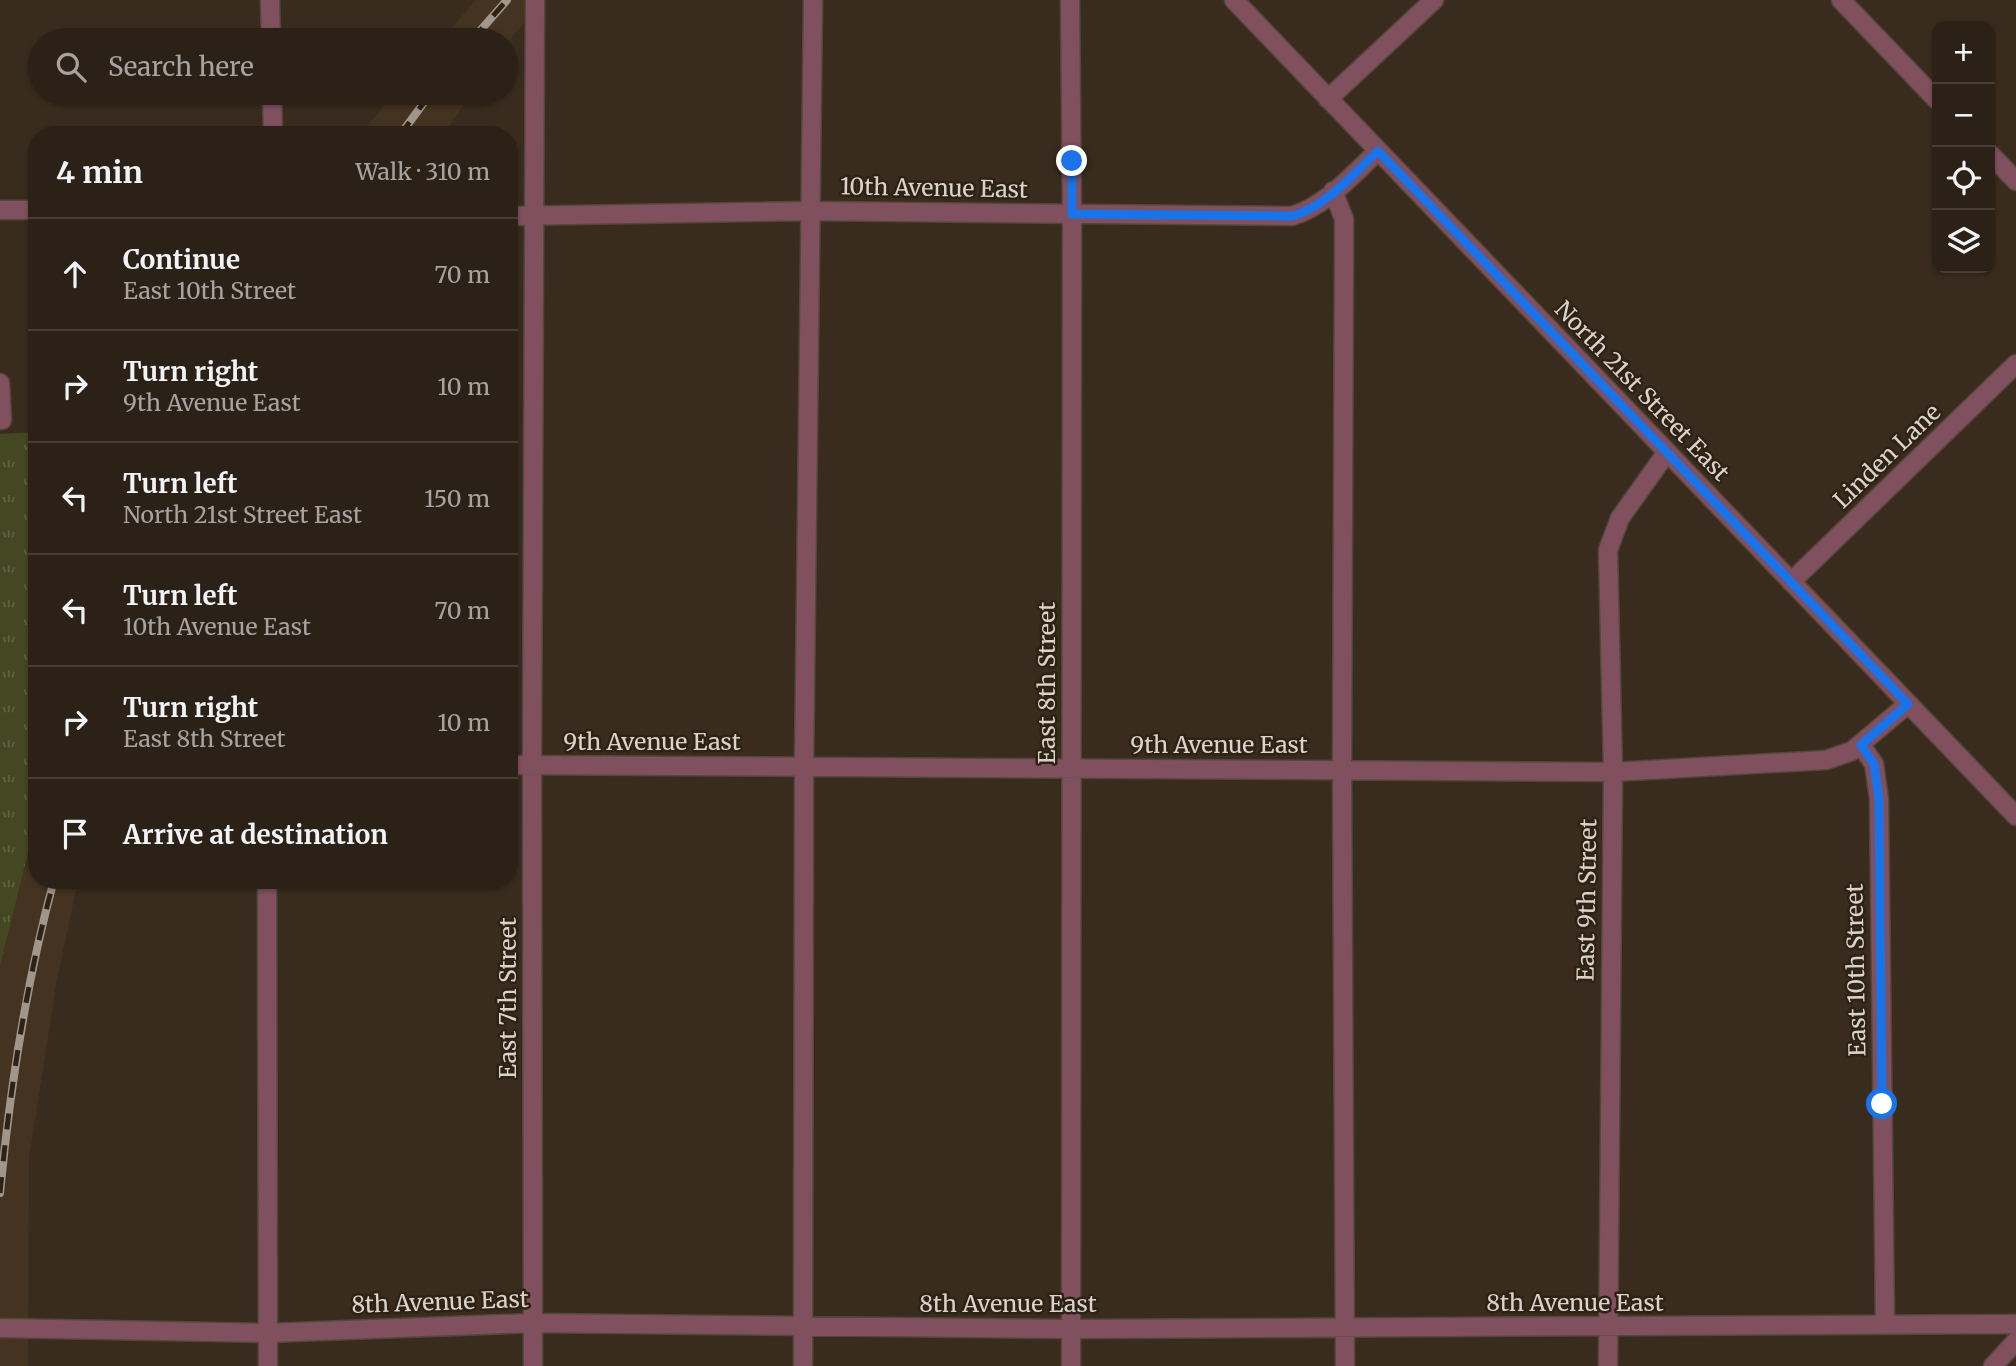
<!DOCTYPE html>
<meta charset="utf-8">
<style>
body{margin:0;font-family:Merriweather,serif;background:#33291f;color:#f1f3f6}
.controls{position:absolute;right:21px;top:21px;display:grid;overflow:hidden;border-radius:14px;box-shadow:0 2px 5px #0004}
.controls button{width:63px;height:63px;display:grid;place-items:center;padding:0;border:0;border-bottom:2px solid #473e35;background:#2b2116;color:#f1f3f6;font:35px sans-serif}
.stop{position:absolute;width:21px;height:21px;margin:-16px;border:5px solid #1a73e8;border-radius:50%;background:#fff}
.stop.end{background:#1a73e8;border-color:#fff;box-shadow:0 2px 7px #0008}
.list{margin:0;padding:0;list-style:none}
h2{display:flex;justify-content:space-between;align-items:center;height:91px;margin:0;padding:0 28px;font-size:30px}
h2 small{font-size:23px;font-weight:400;color:#a6a3a1}
.list li{display:grid;grid-template-columns:46px 1fr auto;gap:21px;align-items:center;box-sizing:border-box;height:112px;padding:0 28px;border-top:2px solid #473e35}
.list b{display:block;font-size:26px;white-space:nowrap}
.list p{margin:0;font-size:23px;white-space:nowrap;color:#a6a3a1}
.list em{font-size:23px;font-style:normal;color:#a6a3a1}
.icon{flex:none;width:38px;height:38px;fill:none;stroke:currentColor;stroke-width:2;stroke-linecap:round;stroke-linejoin:round}
.map{position:relative;flex:none;width:2016px;height:1366px;overflow:hidden}
.search{position:absolute;background:#2b2116;box-shadow:0 2px 5px #0004;left:28px;top:28px;width:490px;height:77px;display:flex;align-items:center;gap:18px;box-sizing:border-box;padding:0 24px;border-radius:38px;color:#a6a3a1;font-size:26px}
.panel{position:absolute;background:#2b2116;box-shadow:0 2px 5px #0004;left:28px;top:126px;width:490px;height:763px;border-radius:28px}
.map>svg:first-child{display:block}
</style>
<div class="map">
<svg width="2016" height="1366" viewBox="0 0 2016 1366">
<defs>
<pattern id="park-tufts" width="24" height="20" patternUnits="userSpaceOnUse" patternTransform="scale(1.75)"><rect width="24" height="20" fill="#444822"/><path d="M3 7l-1-3M5 7V3M7 7l1-3M15 17l-1-3M17 17v-4M19 17l1-3" fill="none" stroke="#5e6241"/></pattern>
</defs>
<rect width="100%" height="100%" fill="#392c1e"/>
<path fill="#443320" d="M476,0H544L506,44V40H441Z
M395,93H472L443,135H359Z
M37,817V880H78L57,980L29,1158L28,1366H0V966Z"/>
<path fill="url(#park-tufts)" d="M37,432V817L0,966V434Z"/>
<g fill="none" stroke-linecap="round" stroke-linejoin="round">
<defs>
<path id="minor" d="M270,0L271,40
M1070,0L1072,214L1071,1366
M1234,0L2016,816
M1841,0L1937,100
M272,93L273,135
M1328,99L1434,0
M1990,154L2016,181
M1333,191L1344,219V250L1342,770L1345,1366
M0,210H37
M509,216L810,211L1292,216C1326,206 1353,174 1378,151
M0,383L2,420
M1791,582L2016,364
M1861,745L1874,764L1879,799L1885,1325
M509,765L1613,772L1826,760L1852,751L1908,704
M267,880L268,1366
M0,1328L268,1333L533,1323L1071,1329L2016,1324
M533,1366L532,766L535,0
M803,1366L804,767L813,0
M1608,1366L1613,772L1608,550L1620,518L1667,452
M1993,1366L2016,1341"/>
</defs>
<use href="#minor" stroke="#53473a" stroke-width="21"/>
<use href="#minor" stroke="#81505f" stroke-width="18"/>
<defs>
<path id="rail" d="M472,40L507,0
M400,135L431,93
M0,1193C10,1088 26,982 54,880"/>
</defs>
<use href="#rail" stroke="#a0968c" stroke-width="8"/>
<use href="#rail" stroke="#2e2215" stroke-width="5" stroke-dasharray="16" stroke-linecap="butt"/>
</g>
<g fill="none" stroke-linecap="round" stroke-linejoin="round">
<path stroke="#1a73e8" stroke-width="9" d="M1072,161V214L1292,216C1326,207 1353,174 1378,151L1908,704L1861,745L1874,764L1879,799L1882,1104"/>
</g>
<g text-anchor="middle" stroke-width="5" stroke-linejoin="round" paint-order="stroke">
<g font-size="23" fill="#dbd3cb" stroke="#2e2215">
<text transform="translate(934 188) rotate(1)" y="8">10th Avenue East</text>
<text transform="translate(1642 391) rotate(46)" y="8">North 21st Street East</text>
<text transform="translate(1887 456) rotate(-44)" y="8">Linden Lane</text>
<text transform="translate(1047 683) rotate(-90)" y="8">East 8th Street</text>
<text x="652" y="750">9th Avenue East</text>
<text x="1219" y="753">9th Avenue East</text>
<text transform="translate(1587 900) rotate(-89)" y="8">East 9th Street</text>
<text transform="translate(1856 970) rotate(-91)" y="8">East 10th Street</text>
<text transform="translate(508 998) rotate(-90)" y="8">East 7th Street</text>
<text transform="translate(440 1302) rotate(-2)" y="8">8th Avenue East</text>
<text x="1575" y="1311">8th Avenue East</text>
<text x="1008" y="1312">8th Avenue East</text>
</g>
</g>
</svg>
<div class="controls">
<button>+</button>
<button>−</button>
<button><svg class="icon" aria-label="locate" viewBox="0 0 24 24"><circle cx="12" cy="12" r="6"/><path d="M12 2v4M12 18v4M2 12h4M18 12h4"/></svg></button>
<button><svg class="icon" aria-label="layers" viewBox="0 0 24 24"><path d="M12 4l9 5-9 5-9-5zM3 14l9 5 9-5"/></svg></button>
</div>
<div class="stop" style="left:1882px;top:1104px"></div>
<div class="stop end" style="left:1072px;top:161px"></div>
<div class="search"><svg class="icon" aria-label="search" viewBox="0 0 24 24"><circle cx="10" cy="10" r="6"/><path d="M15 15l6 6"/></svg>Search here</div>
<section class="panel">
<h2>4 min<small>Walk · 310 m</small></h2>
<ul class="list">
<li><svg class="icon" aria-label="ahead" viewBox="0 0 24 24"><path d="M12 20V5M6 11l6-6 6 6"/></svg><div><b>Continue</b><p>East 10th Street</p></div><em>70 m</em></li>
<li><svg class="icon" aria-label="right" viewBox="0 0 24 24"><path d="M7 20v-9h11M14 6l5 5-5 5"/></svg><div><b>Turn right</b><p>9th Avenue East</p></div><em>10 m</em></li>
<li><svg class="icon" aria-label="left" viewBox="0 0 24 24"><path d="M17 20v-9H6M10 6l-5 5 5 5"/></svg><div><b>Turn left</b><p>North 21st Street East</p></div><em>150 m</em></li>
<li><svg class="icon" aria-label="left" viewBox="0 0 24 24"><path d="M17 20v-9H6M10 6l-5 5 5 5"/></svg><div><b>Turn left</b><p>10th Avenue East</p></div><em>70 m</em></li>
<li><svg class="icon" aria-label="right" viewBox="0 0 24 24"><path d="M7 20v-9h11M14 6l5 5-5 5"/></svg><div><b>Turn right</b><p>East 8th Street</p></div><em>10 m</em></li>
<li><svg class="icon" aria-label="arrive" viewBox="0 0 24 24"><path d="M6 21V4h12l-3 4 3 4H6"/></svg><div><b>Arrive at destination</b></div></li>
</ul>
</section>
</div>
